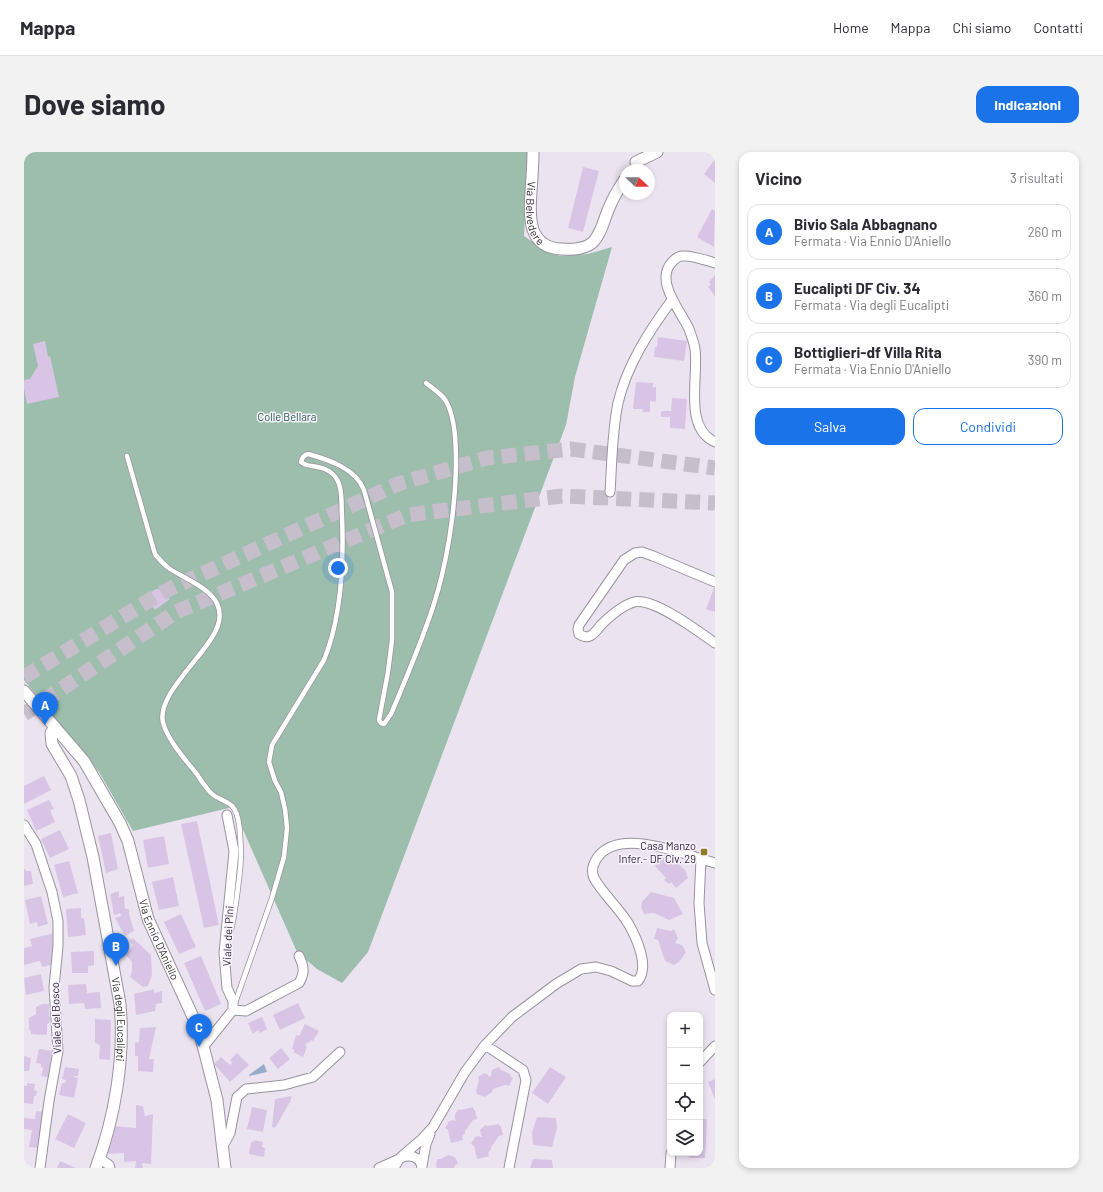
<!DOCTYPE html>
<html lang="it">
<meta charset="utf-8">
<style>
body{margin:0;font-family:Barlow,sans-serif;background:#f2f2f3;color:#2b2b33}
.controls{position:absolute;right:12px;bottom:12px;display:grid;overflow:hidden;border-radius:8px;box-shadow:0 2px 6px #0003}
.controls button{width:36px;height:36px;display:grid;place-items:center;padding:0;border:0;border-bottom:1px solid #e1e1e2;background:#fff;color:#2b2b33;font:20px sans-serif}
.compass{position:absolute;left:595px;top:12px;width:36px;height:36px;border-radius:50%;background:#fff;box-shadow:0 2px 6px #0003;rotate:112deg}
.you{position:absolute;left:314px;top:416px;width:14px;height:14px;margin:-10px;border:3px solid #fff;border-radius:50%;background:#1a73e8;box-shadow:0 0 0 6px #1a73e833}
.badge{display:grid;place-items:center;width:26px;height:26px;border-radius:50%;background:#1a73e8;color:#fff;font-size:13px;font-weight:700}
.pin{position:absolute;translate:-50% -33px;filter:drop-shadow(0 1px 2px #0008)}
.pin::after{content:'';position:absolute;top:21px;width:14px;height:12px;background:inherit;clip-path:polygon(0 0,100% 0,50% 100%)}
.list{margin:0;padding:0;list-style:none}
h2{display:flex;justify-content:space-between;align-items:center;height:52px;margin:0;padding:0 16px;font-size:17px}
h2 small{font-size:13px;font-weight:400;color:#7c7c81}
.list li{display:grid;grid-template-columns:26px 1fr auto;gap:12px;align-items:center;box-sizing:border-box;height:56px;margin:0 8px 8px;padding:0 8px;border:1px solid #e1e1e2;border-radius:12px}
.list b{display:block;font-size:15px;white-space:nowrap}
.list p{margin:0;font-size:13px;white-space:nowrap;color:#7c7c81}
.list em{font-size:13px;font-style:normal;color:#7c7c81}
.actions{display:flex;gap:8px;padding:12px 16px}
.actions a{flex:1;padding:9px 0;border:1px solid #1a73e8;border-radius:12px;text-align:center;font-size:14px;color:#1a73e8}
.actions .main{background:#1a73e8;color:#fff}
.icon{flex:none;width:22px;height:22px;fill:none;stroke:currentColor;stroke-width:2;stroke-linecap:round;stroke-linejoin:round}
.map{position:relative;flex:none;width:691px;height:1016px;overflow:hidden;border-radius:12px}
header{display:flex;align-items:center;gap:24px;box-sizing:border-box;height:56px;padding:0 20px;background:#fff;border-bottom:1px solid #e1e1e2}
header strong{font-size:19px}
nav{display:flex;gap:22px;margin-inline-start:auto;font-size:14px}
.intro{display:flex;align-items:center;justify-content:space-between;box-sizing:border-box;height:96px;padding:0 24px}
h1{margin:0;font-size:28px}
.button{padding:10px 18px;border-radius:12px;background:#1a73e8;color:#fff;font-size:14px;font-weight:700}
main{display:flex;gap:24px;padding:0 24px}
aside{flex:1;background:#fff;border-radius:12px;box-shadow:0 2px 6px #0003}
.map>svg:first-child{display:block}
</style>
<header>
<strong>Mappa</strong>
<nav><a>Home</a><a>Mappa</a><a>Chi siamo</a><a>Contatti</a></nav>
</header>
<div class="intro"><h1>Dove siamo</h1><a class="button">Indicazioni</a></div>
<main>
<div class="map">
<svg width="691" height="1016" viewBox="0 0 691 1016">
<rect width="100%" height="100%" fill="#ece3f1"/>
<path fill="#9dbeac" d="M0,0H505L500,84L521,98L536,104L564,102L588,95L551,225L542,273L344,800L318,831L293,817L273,800L209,655L109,679L75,620L0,528Z"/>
<path fill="#98abc9" d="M240,912L243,920L225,924V923Z"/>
<path fill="#d8c5e5" d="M691,7V31L680,22Z
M559,15L575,19L559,80L544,76Z
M688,57L691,59L690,95L673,85Z
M691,123V144L684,135L687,132L685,130Z
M634,185L663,189L660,209L630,205L631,195H633Z
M21,189L24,205L26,204L35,245L3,252L0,236V228L6,227L14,214L9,192Z
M612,230L629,231V235H632V250L626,249V260H618L619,257H609Z
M648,246L663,247L661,277L646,276V265H637V259H647Z
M690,436H691V460L682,457Z
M132,437H135L137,439L139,438L146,447L131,458L121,444Z
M20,624L27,638L0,652V634Z
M25,648L30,657L26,658L31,670L12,679L3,658Z
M173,669L195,773L180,776L157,672Z
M36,678L45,697L26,706L17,687Z
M87,681L94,717L82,721L74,684Z
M140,684L145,712L124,716L119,688Z
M639,706L652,710L661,718L664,726L652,736L647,730L645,732L640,728L642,726L631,714Z
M45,709L54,741L39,745L30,713Z
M0,717L3,719H7L9,732L0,734Z
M149,725L155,754L135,758L128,730Z
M95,739V745L100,744L101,757H105V762L110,779L101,784L91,766L97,764L96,761L90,763L86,742Z
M627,740L650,746L659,762L645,768L630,761L620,762L617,755L618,750Z
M17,744L24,772L14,775L13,770L6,772L1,748Z
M57,756V766H60L62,783L44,785L42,757Z
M157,762L172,795L155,802L140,770Z
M633,776L647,779L650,777L654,786L651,791L658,793L662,800L655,810L650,813L641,809L634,788L630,787Z
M30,781V812L18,815L16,809L0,813V796L8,794L6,787Z
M109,786L127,803L128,823L124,834L119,835L106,825L108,819V810L102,803L109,793L105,789Z
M70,799V813L64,814V821H48L47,800Z
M177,804L197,852L181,859L160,811Z
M17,822L20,839L2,843L0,826Z
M62,832L63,841L76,840L77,856L61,857L60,851L45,852L44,833Z
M130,837V841L138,839V851L132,852L131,859L112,863L110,842Z
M274,851L281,866L256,878L249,863Z
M18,852H25V862L26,867L25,871L23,872V882L21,883L7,882V880L5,877V866L12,862V855Z
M238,865L243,877L236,881L234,878L229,882L224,871Z
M71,867L87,868L86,908L75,907L76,893L71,891Z
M281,872L295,879L289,889L287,888L285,891L283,890L281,894L283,895L279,905L269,900L271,898L268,897L272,883L275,884Z
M132,875L125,907H130L129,920L114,919V904H111V891L115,890L116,876Z
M257,896L266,907L254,917L245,906Z
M15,897L28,899L24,925L17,924L19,916L17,915V912L12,911Z
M213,901L225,913L206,930L190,912L197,905L206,913L208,911L206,908Z
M0,904L7,906L5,919H0Z
M41,915L55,917L54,924H50V925L54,926L50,946L35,943L38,931H41L42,928L38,927Z
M475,915L477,918L486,922L487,925L489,926L485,934L481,933L469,937L468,940L461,945L453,942L452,939L455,928L454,925L460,921L464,923L465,925L467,924V922L468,918Z
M526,915L542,925L524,952L508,941Z
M691,927V947L684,930Z
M3,931L11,932L10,938L13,939L12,944H10L9,952L0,951V934H3Z
M268,944L266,950L251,976L248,975L251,947Z
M112,953L119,954L121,964L129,962L127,1012L118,1011L119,1016H111L112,1009L100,1010V1001L82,1002L89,974L112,976Z
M228,955L243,958L239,980L223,977Z
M449,955L450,958H451L453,967L449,968L441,979V981L438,985L439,988L427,991L424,978L421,976L425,969L429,968L432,969V968L431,967V962L435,957L437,958Z
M12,959L22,960L20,974H17L14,996L5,995L8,978L0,977V966L11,967Z
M44,962L62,971L50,996L31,987Z
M513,965L532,966L533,976L528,995L509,993L508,981Z
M676,967H683L681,1006H666L660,1001H676Z
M475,972V974H477L479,983L475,984L467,995V997L464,1001L465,1004L453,1007L450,994L447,992L451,985L455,984L457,985L458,984L457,983L456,978L461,973L463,974Z
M230,988L239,990L238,995L241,996L240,1005L225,1002L227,990H230Z
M424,1003L431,1005L434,1011L431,1013L430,1016H413L412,1014L413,1007H417Z
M509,1007L528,1008L529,1016H506Z
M36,1009L52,1016H33Z"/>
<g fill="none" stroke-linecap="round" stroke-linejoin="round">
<path stroke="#c6beca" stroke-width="15" stroke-dasharray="15 8" stroke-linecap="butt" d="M0,525L139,440L374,332L463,306L547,297L691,316
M0,562L152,460L383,363L538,344L691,351"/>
<defs>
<path id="service" d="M103,304L131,402C135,407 140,413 146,417C166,430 204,441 194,473C185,502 128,544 140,574C147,592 160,606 172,621C177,628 181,635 187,641C193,647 204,649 209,655C217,665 216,688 217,700C217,714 210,779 203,789
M211,851L248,746L260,705L263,676L261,657L257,640L251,629L245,610L248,593L300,508C318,464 320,412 318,364C317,352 319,336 312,326C302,311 284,317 277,310C278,305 280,303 284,302C306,308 332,317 340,338L368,440V488L364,520L355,568L357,571L360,572L367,562C382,527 397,491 409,455C423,412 431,360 432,315C432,295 432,267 422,249C417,241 408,236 402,231"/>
<path id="minor" d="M691,111C681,108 668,103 658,104C654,104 651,107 648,110C630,129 657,159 665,177C667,183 670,190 671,197C675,224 659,276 691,290
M586,340C588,310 588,280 594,251C603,213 625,179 648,148
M691,430L629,404L618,400L611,401L600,408L555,473L554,477L555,482C558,484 562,486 566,484C570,482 574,477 577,473C586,464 597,454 610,450C629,445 674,479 691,491
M0,673L12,692L28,740L34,769V794L30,835L34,899L25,949L16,1016
M677,707L675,751L678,791L691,838
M209,858L222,859L275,831C281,821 280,814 275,804
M461,893L499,918L502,928L485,1016
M180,894L209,858V849L203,836L200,801L210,699L203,663
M676,910L691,894
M199,994L206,981L213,945L222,937L260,933L289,925L316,900
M377,1005L397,988L409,975L441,920L461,893L488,865L532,832L557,817L572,815L587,819L608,829H614C626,814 612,785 604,771C594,755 579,742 570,726C567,719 569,712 573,706C595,674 662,703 691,711
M75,1006L85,1013L86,1016
M398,1014L402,992L406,982
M355,1016L375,1007
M370,1016L375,1007C384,1001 397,1004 398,1016
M646,1016L647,1001"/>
<g id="tertiary">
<path id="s1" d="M509,0C509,13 508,26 507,40C505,65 504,96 538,97C548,98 563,97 570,89C578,80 580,67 585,56C589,46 595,36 601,27"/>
<path d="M612,10L633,0"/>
<path id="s2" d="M0,539L60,609L96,671L104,689L124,767L175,878L193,948L201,1016"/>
<path id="s3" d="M31,575L27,581L28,592L47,624L55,648L69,705L96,852C101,906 91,965 72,1016"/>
</g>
</defs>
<use href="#service" stroke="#9a929f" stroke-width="6"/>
<use href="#minor" stroke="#9a929f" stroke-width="11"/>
<use href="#tertiary" stroke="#9a929f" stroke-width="13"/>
<use href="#service" stroke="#fff" stroke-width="4.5"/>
<use href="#minor" stroke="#fff" stroke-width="9"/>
<use href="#tertiary" stroke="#fff" stroke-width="11"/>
</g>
<rect fill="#907f26" stroke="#f9f1ff" stroke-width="1.5" x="676" y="696" width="8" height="8" rx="2"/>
<g text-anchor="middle" stroke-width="3" stroke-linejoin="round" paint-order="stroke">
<g font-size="11" fill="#2e2b30" stroke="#f9f1ff">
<text dy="4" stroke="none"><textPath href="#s1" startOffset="62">Via Belvedere</textPath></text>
<text transform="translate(204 784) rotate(-87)" y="4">Viale dei Pini</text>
<text dy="4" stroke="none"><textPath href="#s2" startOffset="287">Via Ennio D'Aniello</textPath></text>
<text transform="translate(32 866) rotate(-92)" y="4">Viale del Bosco</text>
<text dy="4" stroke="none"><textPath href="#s3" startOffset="304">Via degli Eucalipti</textPath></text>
</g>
<g font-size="11" fill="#1f5d43" stroke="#f9f1ff">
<text x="263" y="269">Colle Bellara</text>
</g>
<g font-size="11" fill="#2e2b30" stroke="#f9f1ff" text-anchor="end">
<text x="672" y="698">Casa Manzo<tspan x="672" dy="13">Infer.- DF Civ. 29</tspan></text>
</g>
</g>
</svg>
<div class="controls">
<button>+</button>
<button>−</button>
<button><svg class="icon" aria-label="locate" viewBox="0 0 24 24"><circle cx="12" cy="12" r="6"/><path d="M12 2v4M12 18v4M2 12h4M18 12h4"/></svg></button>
<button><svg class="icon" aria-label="layers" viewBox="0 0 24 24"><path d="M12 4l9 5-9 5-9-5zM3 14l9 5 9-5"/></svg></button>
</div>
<svg class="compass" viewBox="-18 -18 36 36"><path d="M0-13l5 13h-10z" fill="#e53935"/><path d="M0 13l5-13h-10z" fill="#7c7c81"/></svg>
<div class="you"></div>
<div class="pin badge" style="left:21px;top:573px">A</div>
<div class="pin badge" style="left:92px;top:814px">B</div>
<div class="pin badge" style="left:175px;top:895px">C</div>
</div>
<aside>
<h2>Vicino<small>3 risultati</small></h2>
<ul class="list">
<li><span class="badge">A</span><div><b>Bivio Sala Abbagnano</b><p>Fermata · Via Ennio D'Aniello</p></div><em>260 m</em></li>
<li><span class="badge">B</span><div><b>Eucalipti DF Civ. 34</b><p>Fermata · Via degli Eucalipti</p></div><em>360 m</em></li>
<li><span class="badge">C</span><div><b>Bottiglieri-df Villa Rita</b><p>Fermata · Via Ennio D'Aniello</p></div><em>390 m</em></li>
</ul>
<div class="actions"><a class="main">Salva</a><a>Condividi</a></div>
</aside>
</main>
